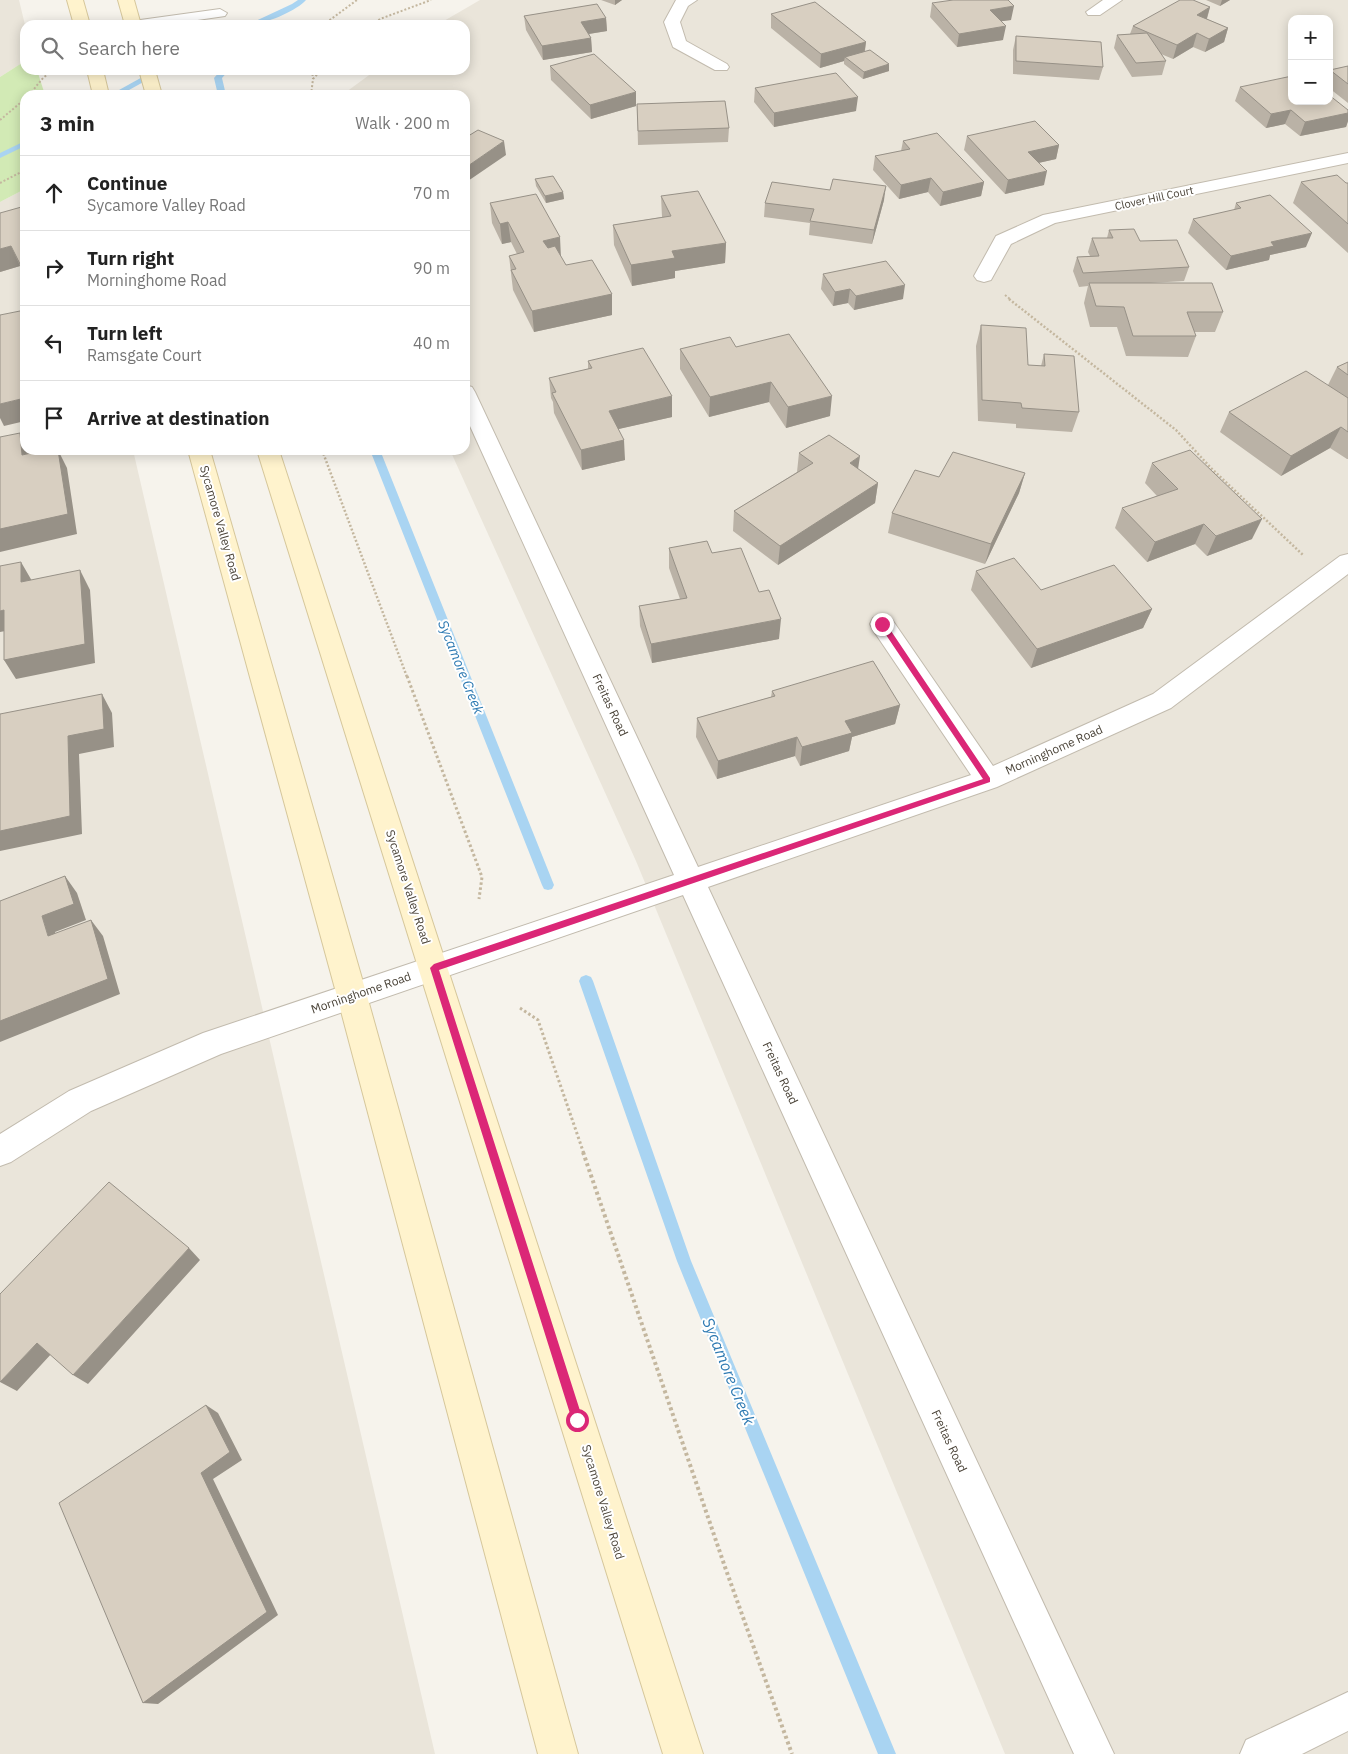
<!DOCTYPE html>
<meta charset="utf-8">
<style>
body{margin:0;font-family:"IBM Plex Sans",sans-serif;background:#f2f2f2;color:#222}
.controls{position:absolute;right:15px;top:15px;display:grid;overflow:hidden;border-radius:10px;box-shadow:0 2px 12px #0003}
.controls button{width:45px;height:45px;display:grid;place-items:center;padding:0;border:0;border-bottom:1px solid #e0e0e0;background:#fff;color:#222;font:25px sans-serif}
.stop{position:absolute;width:15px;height:15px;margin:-11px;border:4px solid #db2777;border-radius:50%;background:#fff}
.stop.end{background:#db2777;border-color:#fff;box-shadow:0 1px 5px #0008}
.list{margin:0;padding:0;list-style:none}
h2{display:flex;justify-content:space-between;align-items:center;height:65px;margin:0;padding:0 20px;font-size:21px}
h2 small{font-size:16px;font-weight:400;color:#767676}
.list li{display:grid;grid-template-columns:32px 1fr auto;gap:15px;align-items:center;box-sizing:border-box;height:75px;padding:0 20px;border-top:1px solid #e0e0e0}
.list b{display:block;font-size:19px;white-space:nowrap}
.list p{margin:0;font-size:16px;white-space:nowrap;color:#767676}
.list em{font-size:16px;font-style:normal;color:#767676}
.icon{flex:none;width:28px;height:28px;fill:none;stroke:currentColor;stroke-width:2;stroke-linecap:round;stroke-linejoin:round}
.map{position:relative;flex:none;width:1348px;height:1754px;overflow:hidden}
.search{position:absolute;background:#fff;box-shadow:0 2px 12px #0003;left:20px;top:20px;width:450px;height:55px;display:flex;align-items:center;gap:12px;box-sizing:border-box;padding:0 18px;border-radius:15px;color:#767676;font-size:19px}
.panel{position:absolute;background:#fff;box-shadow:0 2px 12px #0003;left:20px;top:90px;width:450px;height:365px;border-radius:15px}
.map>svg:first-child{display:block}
</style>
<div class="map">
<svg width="1348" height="1754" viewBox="0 0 1348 1754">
<rect width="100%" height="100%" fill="#f6f3ec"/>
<path fill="#eae5da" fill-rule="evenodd" d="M0,0H19L25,25V61L0,77Z
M480,0H1348V1754H1005L636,861L450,450H465V95H342L376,70H465V25H437ZM1292,19H1329V101H1292Z
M25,189V450H133L435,1754H0V202Z"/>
<path fill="#d2eab5" d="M25,61V70H37L45,95H25V189L0,202V77Z"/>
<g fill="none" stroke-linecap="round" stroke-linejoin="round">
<path fill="#a9d4f2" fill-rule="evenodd" d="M298,0H306C295,12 263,25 247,25L292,4Z
M155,70H165L120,95H110Z
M221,70H229L222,78L226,95H218L214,78Z
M25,141V146L0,158V153Z
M370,450H380L554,885L552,889L548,890L544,889L542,885Z
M586,975L591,977L593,981L691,1261L896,1754H878L677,1261L579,981L581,977Z"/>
<defs>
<path id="service" d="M220,9L227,13L225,16L163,25H126L133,21Z"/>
<path id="minor" d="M676,0H697L688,6L680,22L686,41L727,64L729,67L727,70H715L673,47L664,22Z
M1103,0H1122L1100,15H1088L1086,12Z
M1348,153V163L1055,223L1011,244L991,280L984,282L977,280L974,276L996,236L1043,215Z
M465,385L472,387L475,392L698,867L971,775L873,630L870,624L873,618L882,615L891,618L993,766L1153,694L1340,556L1348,554V574L1171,708L997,787L708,887L1114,1754H1074L683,895L221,1054L91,1111L11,1162L0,1166V1134L69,1091L203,1033L674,875L465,415Z
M1348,1692V1731L1302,1754H1240L1246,1740Z"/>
<path id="secondary" d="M67,0H83L90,25H74Z
M118,0H134L141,25H125Z
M87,70H103L109,95H93Z
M139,70H155L162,95H146Z
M188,450H210L367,996L578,1754H538L337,996Z
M257,450H279L703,1754H663Z"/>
</defs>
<use href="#service" stroke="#c2bbae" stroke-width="2"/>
<use href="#minor" stroke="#c2bbae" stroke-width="2"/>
<use href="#secondary" stroke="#d6c79b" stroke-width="2"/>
<path stroke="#c4b79f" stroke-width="2" stroke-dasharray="2 2" stroke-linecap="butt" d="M323,25L357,0
M372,25L380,19L431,0
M312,70L313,79
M29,95L43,78L53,70
M311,95L313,79L321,70
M0,120L25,99
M0,183L25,170
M1005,295L1011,300"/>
<path stroke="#c4b79f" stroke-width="2.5" stroke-dasharray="2 2" stroke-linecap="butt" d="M1009,299L1176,430L1211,468L1303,555
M322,450L407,677"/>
<path stroke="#c4b79f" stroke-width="3" stroke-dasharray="2.5 2.5" stroke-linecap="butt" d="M407,676L482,877L479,899
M520,1008L538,1020L584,1154"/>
<path stroke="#c4b79f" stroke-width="4" stroke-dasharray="3 3" stroke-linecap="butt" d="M583,1152L725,1567L792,1754"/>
<use href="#service" fill="#fff" fill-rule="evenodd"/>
<use href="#minor" fill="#fff" fill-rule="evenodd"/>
<use href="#secondary" fill="#fff3cd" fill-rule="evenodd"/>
</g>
<path fill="#bab2a6" d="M601,0H622L615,5Z
M1206,0H1230L1220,6Z
M932,3L1011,20L1001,21L1003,40L957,47L930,17Z
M1210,7L1207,19L1228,28L1224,42L1205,52L1193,47L1173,59L1161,54L1166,61L1162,75L1132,77L1114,48L1117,35L1130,34L1133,26Z
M771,14L866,42L865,51L889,71L863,79L844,64V61L820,68L771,28Z
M524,16L606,18L607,31L589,34L591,38L592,52L543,60L526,30Z
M1016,36L1103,67L1099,80L1013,74V50Z
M550,66L636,106L591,119L551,80Z
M1348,66V103L1329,88L1330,70Z
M1240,87L1348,110V121L1346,127L1300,136L1285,124L1266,128L1235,101Z
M755,88L856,111L774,127L754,102Z
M637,104L729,128L728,142L638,145Z
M967,136L1059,145L1056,159L1038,163L1044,185L1005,194L964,150Z
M903,141L984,182L981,196L940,206L928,192L899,199L873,170L875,156L901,151Z
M535,179L563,192L564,199L546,203L536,186Z
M1301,182L1348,183V253L1293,203Z
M661,196L726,243L725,263L675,271V278L632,286L614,245L613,225L662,217Z
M884,200L872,244L809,235L810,223L764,217L765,203Z
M490,203L561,257L566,265L612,294V315L534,332L513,290L509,256L517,254L511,242L502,244L492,223Z
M1236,203L1306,247L1270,255L1269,260L1226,270L1188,233L1193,219L1234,210Z
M25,206V276L20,266L0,272Z
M1109,230L1140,241L1189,267L1184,281L1151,283L1223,312L1215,332H1194L1196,336L1188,357L1126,356L1117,327H1090L1084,303L1088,286L1079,287L1073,271L1077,257L1090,256L1088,252L1092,238H1107Z
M823,274L903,299L854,310L848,303L833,306L821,289Z
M981,325L1028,365L1041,366L1044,354L1079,412L1072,432L1016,428V424L978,421L976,346Z
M736,347L830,416L786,428L769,402L709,417L680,369V349Z
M588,361L672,417L618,429L625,460L582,470L554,413L553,402L551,398L549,378L588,369Z
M1348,362V459H1347L1330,448L1281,476L1220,432L1229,412L1328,385L1337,367Z
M799,453L858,469L878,483L875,503L778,565L733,531L734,511L797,472Z
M1152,463L1252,539L1207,556L1195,544L1147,562L1115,528L1122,508L1157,496L1145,483Z
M1025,473L1019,493L985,564L888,533L892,513L939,477Z
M669,548L712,553L779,639L652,663L640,626L639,606L680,599L669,568Z
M976,571L1041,590L1152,609L1143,628L1031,668L971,590Z
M772,691L900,705L895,724L852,737L849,751L800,766L795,756L717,779L696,737L697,718L771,697Z"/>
<path fill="#979187" d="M615,0H622L615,5Z
M1222,0H1230L1220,6Z
M1014,6L1011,20L988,23L990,10Z
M1210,7L1206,21L1197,15Z
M606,18L607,31L582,35L581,22Z
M1006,26L1003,40L957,47L959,34Z
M1228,28L1224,42L1205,52L1209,39Z
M1197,33L1193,47L1173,59L1177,45Z
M591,38L592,52L543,60L542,46Z
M866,42L864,55L845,57L844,61L820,68L821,54Z
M889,64V71L863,79L864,72Z
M636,92V106L591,119L590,105Z
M858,97L856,111L774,127V113Z
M1291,110L1285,124L1266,128L1271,114Z
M1348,113V121L1346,127L1300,136L1305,122Z
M504,141L506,155L465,183V168Z
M1059,145L1056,159L1025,166L1028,152Z
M1047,171L1044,185L1005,194L1008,180Z
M931,178L928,192L899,199L901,185Z
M984,182L981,196L940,206L943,192Z
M886,186L884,200L872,244L874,230Z
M563,192L564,199L546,203L545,196Z
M508,222L511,242L502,244L500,224Z
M1312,233L1306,247L1270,255L1269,260L1226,270L1231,256L1271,242Z
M560,237L561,258L545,261L543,241Z
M726,243L725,263L675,271V278L632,286L631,265L672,251Z
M11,246L20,266L0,272V249Z
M905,285L903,299L854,310L856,296Z
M850,289L848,303L833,306L835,292Z
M612,294V315L534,332L532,311Z
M771,382L769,402L709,417L710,397Z
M672,396V417L610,431L609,411Z
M832,396L830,416L786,428L788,407Z
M25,398V421L4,426L0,418V404Z
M1341,427L1330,448L1281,476L1291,456Z
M20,433L25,444V450H28L30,453L22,455Z
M624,440L625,460L582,470L581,450Z
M58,450L67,468L77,534L0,552V529Z
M860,456L857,476L850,463Z
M1025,473L1019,493L985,564L991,544Z
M878,483L875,503L778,565L780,546Z
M1262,519L1252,539L1207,556L1216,536Z
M1204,524L1195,544L1147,562L1155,542Z
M21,562L32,581L21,582Z
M80,570L90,590L95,663L16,679L4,660Z
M1152,609L1143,628L1031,668L1037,649Z
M4,610L16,629L0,632V611Z
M781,619L779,639L652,663L651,644Z
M102,694L112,713L114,747L79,754L82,834L0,851V831L68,736Z
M900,705L895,724L852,737L849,751L800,766L802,747L845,721Z
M797,737L795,756L717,779L718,761Z
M65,876L77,893L86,920L55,932L60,953L48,936L42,916Z
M91,920L103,936L120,994L0,1042V1021Z
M189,1248L200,1260L88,1384L73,1375Z
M37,1343L53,1352L17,1391L0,1382Z
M206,1405L218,1413L242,1460L213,1479L278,1615L158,1704L143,1703L201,1473Z"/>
<path fill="#d8cfc1" stroke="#979187" d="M953,0H1008L1014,6L990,10L1006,26L959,34L932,3Z
M1180,0H1193L1210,7L1197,15L1228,28L1209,39L1197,33L1177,45L1133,26Z
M815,2L866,42L821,54L771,14Z
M597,4L606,18L581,22L591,38L542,46L524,16Z
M1147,33L1166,61L1136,63L1117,35Z
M1016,36L1101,42L1103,67L1016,61Z
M870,50L889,64L864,72L845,57Z
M594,54L636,92L590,105L550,66Z
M1348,66V84L1330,70Z
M836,73L858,97L774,113L755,88Z
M1292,76V101H1329V95L1348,110V113L1305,122L1291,110L1271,114L1240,87Z
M725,101L729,128L638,131L637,104Z
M1035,121L1059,145L1028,152L1047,171L1008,180L967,136Z
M478,130L504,141L465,168V138Z
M937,133L984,182L943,192L931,178L901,185L875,156L910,149L903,141Z
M1337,175L1346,183H1348V224L1301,182Z
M553,176L563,192L545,196L535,179Z
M833,179L886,186L874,230L810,221L814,209L765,203L772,182L830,190Z
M698,191L726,243L672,251L675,258L631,265L613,225L671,216L661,196Z
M536,194L560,237L543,241L548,248L555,246L566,265L592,260L612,294L532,311L511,270L516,269L509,256L524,252L508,222L500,224L490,203Z
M1270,195L1312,233L1271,242L1274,246L1231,256L1193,219L1241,208L1236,203Z
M25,206V269L23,270L11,246L0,249V213Z
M1134,229L1140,241L1177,240L1189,267L1083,273L1077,257L1099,256L1092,238H1113L1109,230Z
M886,261L905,285L856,296L850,289L835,292L823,274Z
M1089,283H1212L1223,312H1187L1196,336H1133L1124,307L1096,306Z
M25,310V398L0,404V315Z
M981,325L1026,328L1028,365L1045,366L1044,354L1074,356L1079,412L1022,408L1021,403L982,400Z
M789,334L832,396L788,407L771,382L710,397L680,349L730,337L736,347Z
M643,348L672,396L609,411L624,440L581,450L552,393L556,392L549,378L592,368L588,361Z
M1348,362V375L1337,367Z
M1306,371L1348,398V432L1341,427L1291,456L1229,412Z
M20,433L22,455L45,450H58L68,514L0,529V437Z
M829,435L860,456L850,463L878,483L780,546L734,511L813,463L799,453Z
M1190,450L1262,519L1216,536L1204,524L1155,542L1122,508L1178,489L1152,463Z
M953,452L1025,473L991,544L892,513L915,470L939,477Z
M707,541L712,553L741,548L759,592L769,590L781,619L651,644L639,606L687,598L669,548Z
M1014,558L1041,590L1114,565L1152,609L1037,649L976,571Z
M21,562V582L80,570L85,644L4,660V610L0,611V566Z
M873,661L900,705L845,721L852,733L802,747L797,737L718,761L697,718L775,696L772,691Z
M102,694L104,729L68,736L70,816L0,831V714Z
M65,876L74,904L42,916L48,936L91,920L108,979L0,1021V901Z
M109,1182L189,1248L73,1375L37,1343L0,1382V1294Z
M206,1405L230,1452L201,1473L267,1612L143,1703L59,1503Z"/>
<path fill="#db2777" d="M882,621L885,622L990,778V782L439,970L583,1420L581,1424L577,1425L574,1424L572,1420L430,968L434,964L983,779L880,626V622Z"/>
<g text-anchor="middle" stroke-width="4" stroke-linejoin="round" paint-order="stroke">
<g font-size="11" fill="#4b4439" stroke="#fff">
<text transform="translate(1154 198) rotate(-12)" y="4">Clover Hill Court</text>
</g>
<g font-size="12" fill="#4b4439" stroke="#fff">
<text transform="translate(220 523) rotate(74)" y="4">Sycamore Valley Road</text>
<text transform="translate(610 705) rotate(65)" y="4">Freitas Road</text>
<text transform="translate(1054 750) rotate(-24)" y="4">Morninghome Road</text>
<text transform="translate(408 887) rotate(72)" y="4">Sycamore Valley Road</text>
<text transform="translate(361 993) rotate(-19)" y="4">Morninghome Road</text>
<text transform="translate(780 1073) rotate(65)" y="4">Freitas Road</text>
<text transform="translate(949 1441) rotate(65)" y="4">Freitas Road</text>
<text transform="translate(603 1502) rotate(73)" y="4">Sycamore Valley Road</text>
</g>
<g font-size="14" font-style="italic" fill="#2e7ab2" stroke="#fff">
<text transform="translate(461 667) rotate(68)" y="5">Sycamore Creek</text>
</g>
<g font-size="16" font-style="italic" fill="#2e7ab2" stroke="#fff">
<text transform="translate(729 1371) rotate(68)" y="6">Sycamore Creek</text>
</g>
</g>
</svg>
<div class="controls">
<button>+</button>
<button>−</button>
</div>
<div class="stop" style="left:577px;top:1420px"></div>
<div class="stop end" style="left:882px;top:624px"></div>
<div class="search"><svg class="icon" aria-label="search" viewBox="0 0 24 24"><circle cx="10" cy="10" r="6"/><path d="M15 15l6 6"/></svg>Search here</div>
<section class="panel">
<h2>3 min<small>Walk · 200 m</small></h2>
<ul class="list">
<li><svg class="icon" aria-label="ahead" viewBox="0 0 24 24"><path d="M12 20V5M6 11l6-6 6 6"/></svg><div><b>Continue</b><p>Sycamore Valley Road</p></div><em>70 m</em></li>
<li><svg class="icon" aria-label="right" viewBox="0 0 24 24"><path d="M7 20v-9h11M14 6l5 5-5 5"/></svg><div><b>Turn right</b><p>Morninghome Road</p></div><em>90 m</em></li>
<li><svg class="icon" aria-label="left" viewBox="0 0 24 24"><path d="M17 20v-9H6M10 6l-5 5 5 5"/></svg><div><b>Turn left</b><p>Ramsgate Court</p></div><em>40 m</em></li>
<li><svg class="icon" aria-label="arrive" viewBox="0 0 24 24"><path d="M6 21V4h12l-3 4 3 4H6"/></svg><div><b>Arrive at destination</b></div></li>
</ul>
</section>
</div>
